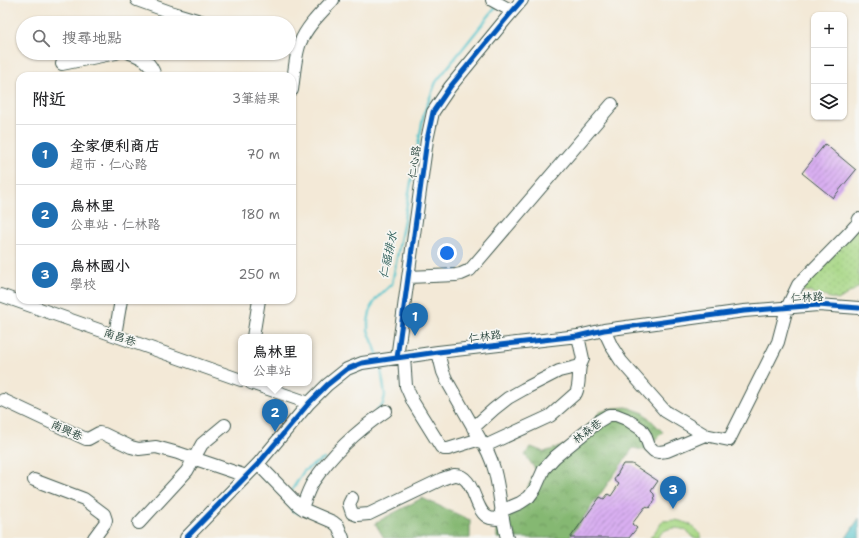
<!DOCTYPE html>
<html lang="zh-TW">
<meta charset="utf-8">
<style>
body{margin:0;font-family:"Shantell Sans","LXGW WenKai TC",sans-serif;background:#f6f6f6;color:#202124}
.controls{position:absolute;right:12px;top:12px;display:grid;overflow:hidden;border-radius:8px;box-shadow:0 1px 3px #0004}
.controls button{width:36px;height:36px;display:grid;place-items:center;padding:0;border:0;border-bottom:1px solid #e0e0e0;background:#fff;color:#202124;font:20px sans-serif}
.you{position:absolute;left:447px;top:253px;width:14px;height:14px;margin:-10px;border:3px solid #fff;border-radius:50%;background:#1a73e8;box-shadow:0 0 0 6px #1a73e833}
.badge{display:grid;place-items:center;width:26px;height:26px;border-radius:50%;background:#1f6fb2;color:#fff;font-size:13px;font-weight:700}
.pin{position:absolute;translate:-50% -33px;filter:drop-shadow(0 1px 2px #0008)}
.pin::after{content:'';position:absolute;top:21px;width:14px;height:12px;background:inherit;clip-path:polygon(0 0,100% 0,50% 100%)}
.popup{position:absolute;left:238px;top:334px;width:74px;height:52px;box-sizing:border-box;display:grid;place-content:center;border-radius:8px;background:#fff;filter:drop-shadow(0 1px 3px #0005);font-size:13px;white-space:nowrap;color:#757577}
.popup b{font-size:15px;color:#202124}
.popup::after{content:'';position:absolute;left:50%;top:100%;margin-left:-8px;border:8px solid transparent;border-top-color:#fff}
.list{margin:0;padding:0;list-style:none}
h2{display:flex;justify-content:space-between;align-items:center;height:52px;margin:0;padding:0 16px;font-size:17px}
h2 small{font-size:13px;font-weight:400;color:#757577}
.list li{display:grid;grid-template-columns:26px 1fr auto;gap:12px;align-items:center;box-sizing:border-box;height:60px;padding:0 16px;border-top:1px solid #e0e0e0}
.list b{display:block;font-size:15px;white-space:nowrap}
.list p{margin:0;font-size:13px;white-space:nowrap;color:#757577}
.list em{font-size:13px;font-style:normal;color:#757577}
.icon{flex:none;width:22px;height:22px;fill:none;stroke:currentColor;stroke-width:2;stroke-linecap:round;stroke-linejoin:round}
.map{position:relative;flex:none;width:859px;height:538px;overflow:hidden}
.search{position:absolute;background:#fff;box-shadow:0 1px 3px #0004;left:16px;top:16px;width:280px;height:44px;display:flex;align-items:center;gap:10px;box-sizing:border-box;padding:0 14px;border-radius:22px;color:#757577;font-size:15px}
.panel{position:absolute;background:#fff;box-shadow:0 1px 3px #0004;left:16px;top:72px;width:280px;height:232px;border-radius:12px}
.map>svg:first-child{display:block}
</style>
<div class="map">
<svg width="859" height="538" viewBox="0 0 859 538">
<defs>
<pattern id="forest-crowns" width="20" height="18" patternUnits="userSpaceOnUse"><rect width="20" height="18" fill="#85b872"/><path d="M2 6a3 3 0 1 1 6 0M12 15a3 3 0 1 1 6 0" fill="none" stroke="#6c975e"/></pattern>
<pattern id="park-dots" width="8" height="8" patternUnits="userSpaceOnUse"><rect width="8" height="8" fill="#a7d785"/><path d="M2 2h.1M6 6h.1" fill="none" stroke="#8fb973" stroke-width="1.8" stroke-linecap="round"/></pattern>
<pattern id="water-ripples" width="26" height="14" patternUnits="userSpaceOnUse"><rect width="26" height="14" fill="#56c4cb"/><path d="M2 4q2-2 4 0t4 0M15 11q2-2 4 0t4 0" fill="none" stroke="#47a0a6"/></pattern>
<pattern id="building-hatch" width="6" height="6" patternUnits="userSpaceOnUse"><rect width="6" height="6" fill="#d9aff1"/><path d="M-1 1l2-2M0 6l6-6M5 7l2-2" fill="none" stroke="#af90c4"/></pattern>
</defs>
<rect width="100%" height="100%" fill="#f6f6f2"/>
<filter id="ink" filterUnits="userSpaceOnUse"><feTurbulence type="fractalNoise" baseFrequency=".025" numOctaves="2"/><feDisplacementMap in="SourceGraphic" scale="8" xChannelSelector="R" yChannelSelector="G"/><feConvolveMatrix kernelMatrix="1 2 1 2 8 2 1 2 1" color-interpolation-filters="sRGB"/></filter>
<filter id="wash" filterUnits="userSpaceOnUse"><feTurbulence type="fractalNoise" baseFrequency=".012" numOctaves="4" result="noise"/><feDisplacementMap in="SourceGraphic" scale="16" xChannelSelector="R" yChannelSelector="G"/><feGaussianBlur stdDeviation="0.9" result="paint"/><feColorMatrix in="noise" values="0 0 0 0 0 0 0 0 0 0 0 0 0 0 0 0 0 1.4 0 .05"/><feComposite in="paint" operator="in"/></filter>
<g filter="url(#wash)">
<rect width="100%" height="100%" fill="#f3e9d7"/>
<path fill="url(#forest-crowns)" stroke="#527a53" d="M627,407L644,413L663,432L650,445L648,451L633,448L569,538H497V525L520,503L536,470L525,455L531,447L544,452L569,444L595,418L600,412L613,408Z
M422,498L470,520V538H384L375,523Z"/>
<path fill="url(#park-dots)" stroke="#638a5c" d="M859,226V287L838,300L801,290Z"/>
<path fill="#a7d785" stroke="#638a5c" d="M675,520C687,522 697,526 702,538H693C693,537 690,533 689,533C683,527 668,526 662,533C660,534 659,536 658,538H650L663,521Z"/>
<path fill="url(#water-ripples)" stroke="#3a8080" d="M859,518V538H846Z"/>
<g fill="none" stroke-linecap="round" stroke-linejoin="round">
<path stroke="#56c4cb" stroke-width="2.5" d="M378,356L368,330V322L371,307L377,298L392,284L424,113L436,82L496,7
M376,411L383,404L385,395L380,363
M292,490L304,471L316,463L324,459
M290,505L292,510L299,513"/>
</g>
<g id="blocks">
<path fill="url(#building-hatch)" d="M825,144L856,170L833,198L802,173Z
M623,464H632L658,481L651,491L654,494L655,501L649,508L645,507L632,524L637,528L629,538H570L600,497L604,499L608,494L611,496L619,484L614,480Z"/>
</g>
</g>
<g filter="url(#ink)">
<use href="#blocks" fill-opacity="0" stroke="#3f574c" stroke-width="1"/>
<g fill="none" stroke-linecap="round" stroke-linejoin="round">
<defs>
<path id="minor" d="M137,0L170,12L207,23
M492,0L512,11
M130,53C142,57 151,62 155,76
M62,64L116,53
M292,90C294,76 295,56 300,43C307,26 321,13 333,0
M408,277L456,275L461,274L470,270L612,104
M0,295L241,380
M604,330L612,347L621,361L665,411L705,435L729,440L778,342L787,308L798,285L848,234L857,224L859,219
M115,335L121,300
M253,337L259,300
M438,352L443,372L447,381L480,439C501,467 498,505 507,538
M404,357L406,386L413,402L441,447L444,449H448L480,439
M397,358L427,140L433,112L450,87L505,20L522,0
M251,383L309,403
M3,400L86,439H88L99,433L104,434L131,447L139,449L156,447L178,453L246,476
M473,428L494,409L508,398L524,389L559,371L580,366L583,359L578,336
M485,446L550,416L576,393C580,385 578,375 580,366
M258,464L298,505L305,510L333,522L338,526L343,538
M34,480L84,499L104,514L106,520L105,523L94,538
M352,498L349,504L352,513L357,515L369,514L442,479C445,478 450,476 454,475C476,474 473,513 490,518C494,519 499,519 502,519
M302,508C305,500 308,490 313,482C332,454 358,430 386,411
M501,511L520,503L529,497L535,489L544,469L555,457L599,421L609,415H616L626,419L641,429L645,435L649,446L654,451L659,452L667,451L705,435
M139,523L187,471L202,444L225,425
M186,538L258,464L309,403L327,385L347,369L362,363L438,352L578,336L604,330L744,311L818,305L859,308"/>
</defs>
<use href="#minor" stroke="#3f574c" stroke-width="14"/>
<use href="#minor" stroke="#fff" stroke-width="12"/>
<defs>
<path id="cycleway" d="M397,358L427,140L433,112L450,87L505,20L522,0
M186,538L258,464L309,403L327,385L347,369L362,363L438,352L578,336L604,330L744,311L818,305L859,308"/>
</defs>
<use href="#cycleway" stroke="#f6f6f2" stroke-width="8"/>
<use href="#cycleway" stroke="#0057b8" stroke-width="5"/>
</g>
</g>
<g text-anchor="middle" stroke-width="3.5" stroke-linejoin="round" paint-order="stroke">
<g font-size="11" fill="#1f3d34" stroke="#f6f6f2">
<text transform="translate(414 162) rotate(-82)" y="4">仁心路</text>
<text transform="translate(807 297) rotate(-3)" y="4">仁林路</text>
<text transform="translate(485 336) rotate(-7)" y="4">仁林路</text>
<text transform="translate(120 337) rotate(19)" y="4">南昌巷</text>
<text transform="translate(67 430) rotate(24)" y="4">南興巷</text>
<text transform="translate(587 431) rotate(-37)" y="4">林森巷</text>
</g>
<g font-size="12" font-style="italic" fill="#2d5f5a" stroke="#f6f6f2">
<text transform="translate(388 255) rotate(-78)" y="4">仁福排水</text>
</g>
</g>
</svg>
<div class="controls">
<button>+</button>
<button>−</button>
<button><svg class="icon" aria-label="layers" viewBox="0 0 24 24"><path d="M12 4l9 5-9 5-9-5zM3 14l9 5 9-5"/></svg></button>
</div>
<div class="you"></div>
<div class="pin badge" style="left:415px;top:336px">1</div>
<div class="pin badge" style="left:275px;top:432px">2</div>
<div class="popup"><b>烏林里</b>公車站</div>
<div class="pin badge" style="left:673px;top:509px">3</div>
<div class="search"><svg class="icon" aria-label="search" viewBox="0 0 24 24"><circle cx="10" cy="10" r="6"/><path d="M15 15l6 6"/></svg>搜尋地點</div>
<section class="panel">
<h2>附近<small>3筆結果</small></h2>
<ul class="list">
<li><span class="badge">1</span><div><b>全家便利商店</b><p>超市 · 仁心路</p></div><em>70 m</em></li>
<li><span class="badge">2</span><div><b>烏林里</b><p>公車站 · 仁林路</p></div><em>180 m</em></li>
<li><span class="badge">3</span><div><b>烏林國小</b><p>學校</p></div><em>250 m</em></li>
</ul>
</section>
</div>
